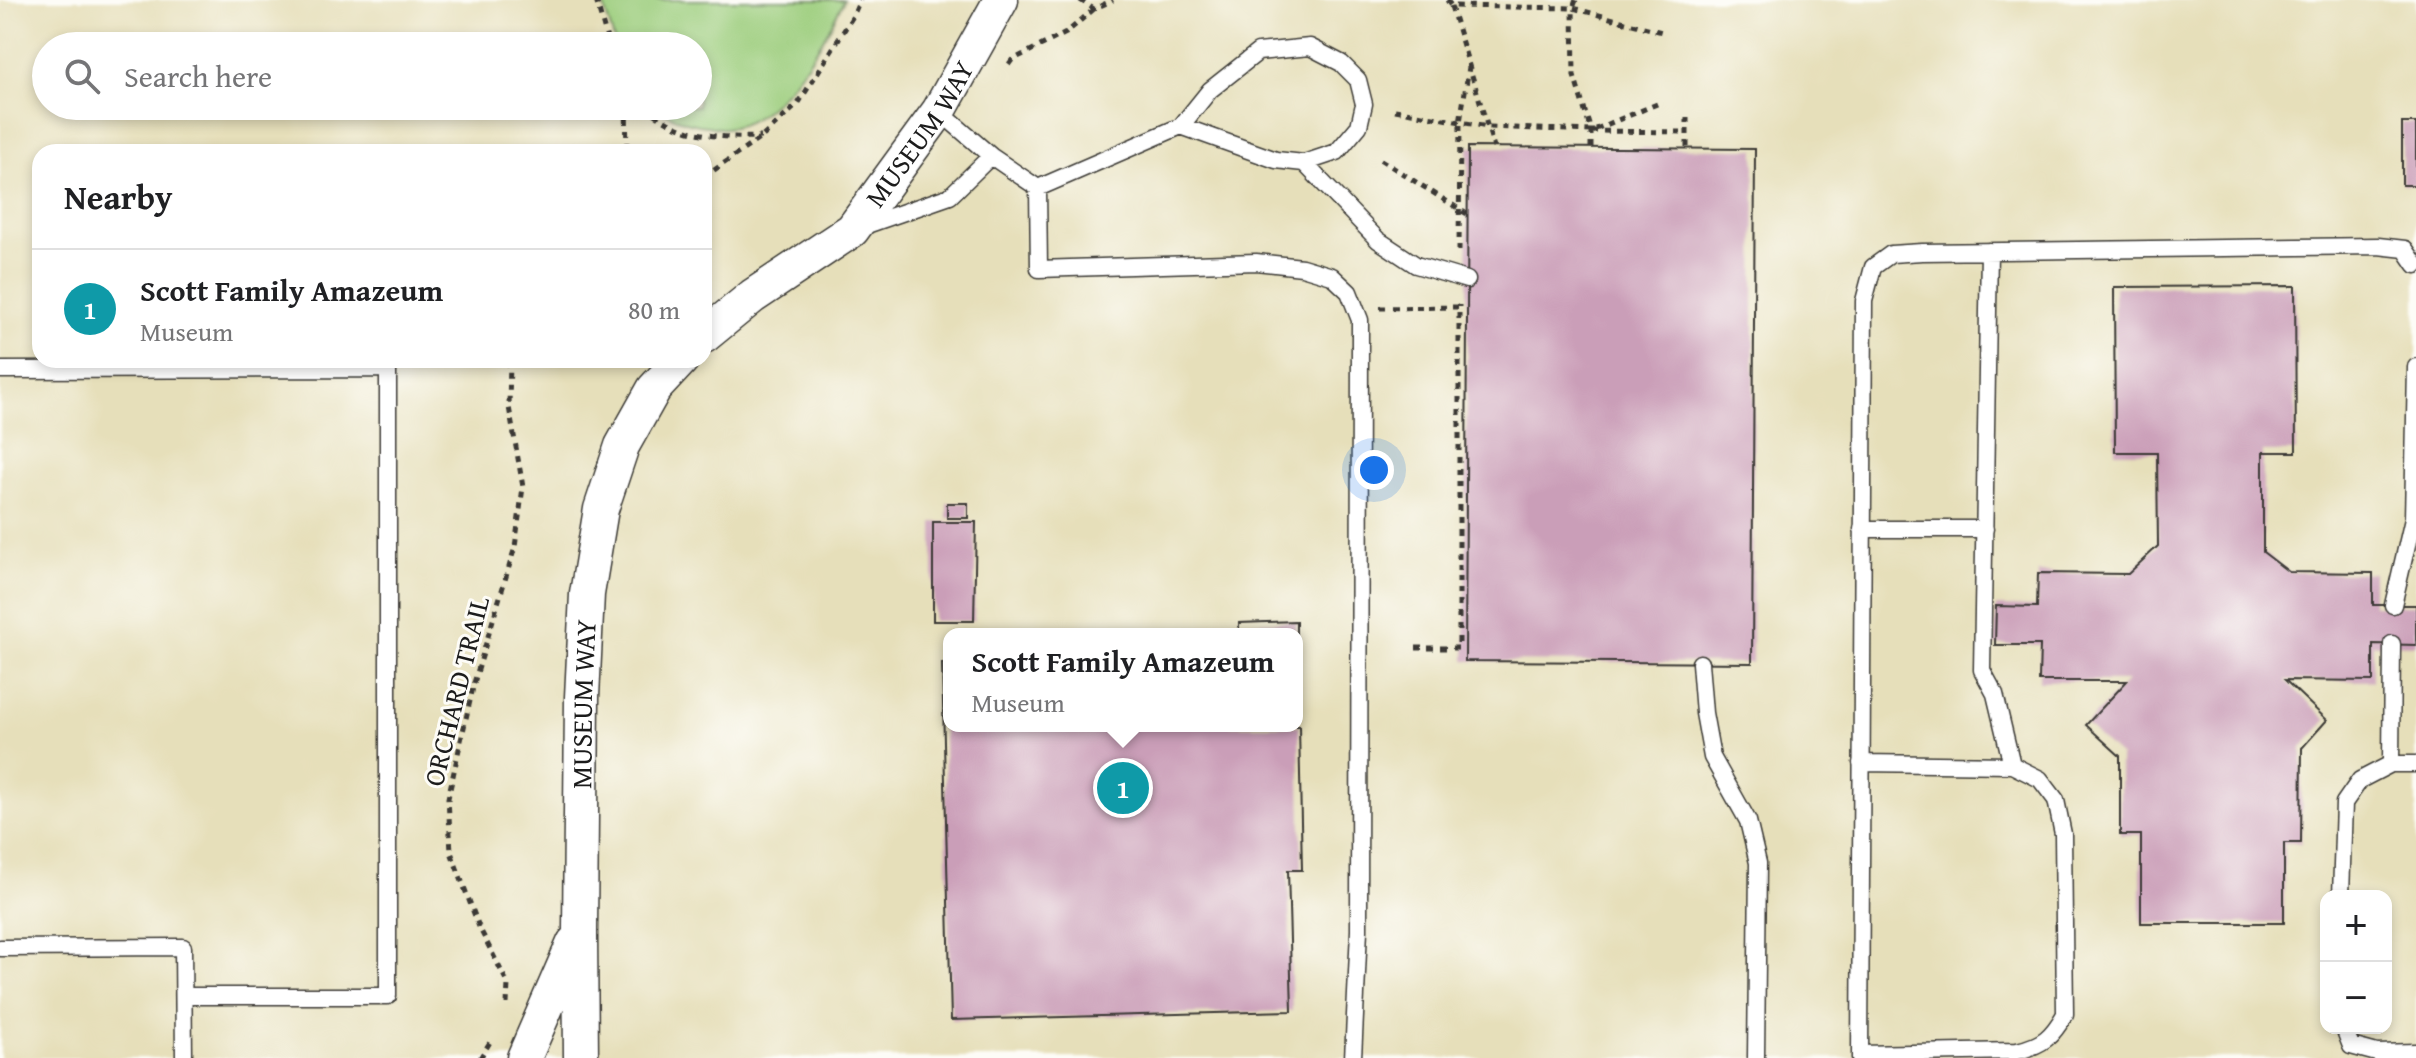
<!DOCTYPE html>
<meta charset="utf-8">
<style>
body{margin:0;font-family:"Gentium Book Plus",serif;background:#f6f6f6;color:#202124}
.controls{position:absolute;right:24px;bottom:24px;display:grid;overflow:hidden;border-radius:16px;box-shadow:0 4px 12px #0003}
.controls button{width:72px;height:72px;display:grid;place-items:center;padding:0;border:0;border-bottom:2px solid #e0e0e0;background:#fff;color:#202124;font:40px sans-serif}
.you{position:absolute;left:1374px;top:470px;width:28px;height:28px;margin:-20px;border:6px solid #fff;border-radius:50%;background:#1a73e8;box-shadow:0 0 0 12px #1a73e833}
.badge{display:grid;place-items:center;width:52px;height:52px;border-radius:50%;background:#1a73e8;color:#fff;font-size:26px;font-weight:700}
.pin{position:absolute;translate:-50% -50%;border:4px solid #fff;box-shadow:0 2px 8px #0006}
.popup{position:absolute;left:943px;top:628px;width:360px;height:104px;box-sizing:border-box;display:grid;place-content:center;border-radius:16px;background:#fff;filter:drop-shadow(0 2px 6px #0005);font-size:26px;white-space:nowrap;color:#757577}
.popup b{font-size:30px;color:#202124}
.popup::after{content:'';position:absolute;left:50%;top:100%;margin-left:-16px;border:16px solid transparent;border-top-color:#fff}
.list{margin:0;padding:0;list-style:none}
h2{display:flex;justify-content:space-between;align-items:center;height:104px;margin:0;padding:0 32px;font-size:34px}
h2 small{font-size:26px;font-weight:400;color:#757577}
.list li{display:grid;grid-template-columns:52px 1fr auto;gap:24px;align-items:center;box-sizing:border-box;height:120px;padding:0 32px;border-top:2px solid #e0e0e0}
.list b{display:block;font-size:30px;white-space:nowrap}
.list p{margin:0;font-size:26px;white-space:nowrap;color:#757577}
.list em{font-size:26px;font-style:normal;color:#757577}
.icon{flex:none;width:44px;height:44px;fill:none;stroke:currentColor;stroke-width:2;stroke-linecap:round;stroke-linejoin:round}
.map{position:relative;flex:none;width:2416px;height:1058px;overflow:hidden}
.search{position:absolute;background:#fff;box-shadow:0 4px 12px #0003;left:32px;top:32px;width:680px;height:88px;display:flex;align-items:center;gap:20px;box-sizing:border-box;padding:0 28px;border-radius:44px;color:#757577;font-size:30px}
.panel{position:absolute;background:#fff;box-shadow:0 4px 12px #0003;left:32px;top:144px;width:680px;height:224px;border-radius:24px}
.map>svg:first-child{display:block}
</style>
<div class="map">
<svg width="2416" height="1058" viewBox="0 0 2416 1058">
<rect width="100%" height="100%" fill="#fdfcf7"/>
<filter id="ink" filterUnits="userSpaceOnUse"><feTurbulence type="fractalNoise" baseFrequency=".0125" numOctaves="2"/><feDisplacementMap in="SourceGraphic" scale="16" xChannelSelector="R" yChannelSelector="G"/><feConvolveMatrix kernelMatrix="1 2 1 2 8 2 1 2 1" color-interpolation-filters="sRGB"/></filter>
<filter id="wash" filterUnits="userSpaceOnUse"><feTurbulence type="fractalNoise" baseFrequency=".006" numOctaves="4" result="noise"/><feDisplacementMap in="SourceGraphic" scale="32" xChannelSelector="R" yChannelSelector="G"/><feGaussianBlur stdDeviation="1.8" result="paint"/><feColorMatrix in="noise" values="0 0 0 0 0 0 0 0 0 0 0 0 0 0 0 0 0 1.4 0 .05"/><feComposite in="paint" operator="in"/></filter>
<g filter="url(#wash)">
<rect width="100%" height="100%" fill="#e6dfba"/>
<path fill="#9dce7e" stroke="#5c754d" stroke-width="2" d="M602,0H844C824,42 777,125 725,128C720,129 713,127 707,126C688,124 670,118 656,106H698V46H616Z"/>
<g id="blocks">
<path fill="#ca9eb8" d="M2402,123H2416V185H2402Z
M1468,147L1755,149L1752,663L1465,661Z
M2295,286L2296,452H2263V552L2289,572L2373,573V605H2416V645L2373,644V681L2285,680L2327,720L2302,748L2301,843H2284V923H2141V835H2120V756L2086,725L2127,681H2039L2040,645H1995L1996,606L2037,607L2038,573L2128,574L2158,546L2157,452H2115L2114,287Z
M947,503H968V518H947Z
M933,522H976L974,621H933Z
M1296,621V634H1239V623Z
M942,663H949V726H1299L1302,870H1288L1292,1011L951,1020Z"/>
</g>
</g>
<g filter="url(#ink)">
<use href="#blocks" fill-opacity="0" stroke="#3a3934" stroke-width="2"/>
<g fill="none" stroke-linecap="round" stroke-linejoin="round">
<defs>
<path id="lane" d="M939,111L991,156L1038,188L1039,269L1256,262L1302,267L1332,276L1349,292L1360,320L1359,930L1353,1058
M1304,163L1378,240L1416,265L1467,280
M1038,188L1181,126L1210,90L1258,52L1310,47L1341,63L1358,80L1364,104L1359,126L1337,152L1304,163L1276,160L1181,126
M861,227L950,196L991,156
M0,370L388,369V996H185
M1862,529H1985
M2393,605L2413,519L2416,367
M2392,644L2391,764H2416
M1700,663L1704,713L1712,757L1748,821L1758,863L1756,1058
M1861,763L2012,765
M2341,896L2344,803L2360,780L2391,764
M0,948L183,947L184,1058
M2344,1028L2351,1046L2377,1053L2416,1052
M1860,1054L2017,1051C2043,1045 2052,1037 2065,1014L2063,834L2056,800L2040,779L2012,765L1995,694L1982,670L1989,251
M1860,1058L1864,301L1873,267L1891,254L1922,252L2378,246L2405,249L2416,265"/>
<g id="street">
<path id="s1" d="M704,336L753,296L852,230L939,111L1001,0"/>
<path d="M524,1058L574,943"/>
<path id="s2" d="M581,1058L580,932L582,697L587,594L601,509L622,446L654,389L681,360"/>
</g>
</defs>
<use href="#lane" stroke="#3a3934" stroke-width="19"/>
<use href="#street" stroke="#3a3934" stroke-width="37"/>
<path stroke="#3a3934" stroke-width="5" stroke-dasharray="6 6" stroke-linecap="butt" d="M596,0L609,46
M1080,0L1094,9L1113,0
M1447,0L1451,6L1573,8L1576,0
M1451,6L1494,148
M1009,64L1012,60L1066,33L1094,9
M626,106L627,152
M645,106C682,137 715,138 761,137
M1395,110L1488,127L1591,131L1574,76L1573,8L1662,32
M1687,117V149
M1596,129L1662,102
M1591,131L1687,132
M1591,148V131
M1381,160L1467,214
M704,177L762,137L798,104L853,16L860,0
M1459,251L1460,122L1469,67
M1380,308L1458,307
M1416,648H1459V305
M507,1004L508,984L479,927L451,852L448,798L474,683L515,547L523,487L509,407L510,360
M480,1058L492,1039"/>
<use href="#lane" stroke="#fff" stroke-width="16"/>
<use href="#street" stroke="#fff" stroke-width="34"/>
</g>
</g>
<g text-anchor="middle" stroke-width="6" stroke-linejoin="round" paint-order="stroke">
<g font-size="28" fill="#1c1c1c" stroke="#fdfcf7">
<text dy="10" stroke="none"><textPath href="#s1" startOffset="300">MUSEUM WAY</textPath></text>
<text transform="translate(456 691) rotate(-76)" y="10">ORCHARD TRAIL</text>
<text dy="10" stroke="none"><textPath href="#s2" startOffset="354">MUSEUM WAY</textPath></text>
</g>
</g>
</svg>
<div class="controls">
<button>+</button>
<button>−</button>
</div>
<div class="you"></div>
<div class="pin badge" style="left:1123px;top:788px;background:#0f9aa8">1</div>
<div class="popup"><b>Scott Family Amazeum</b>Museum</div>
<div class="search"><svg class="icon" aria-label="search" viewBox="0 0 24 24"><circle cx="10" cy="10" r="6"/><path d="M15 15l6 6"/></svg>Search here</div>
<section class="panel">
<h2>Nearby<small></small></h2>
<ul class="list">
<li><span class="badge" style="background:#0f9aa8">1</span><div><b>Scott Family Amazeum</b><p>Museum</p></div><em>80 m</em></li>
</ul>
</section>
</div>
